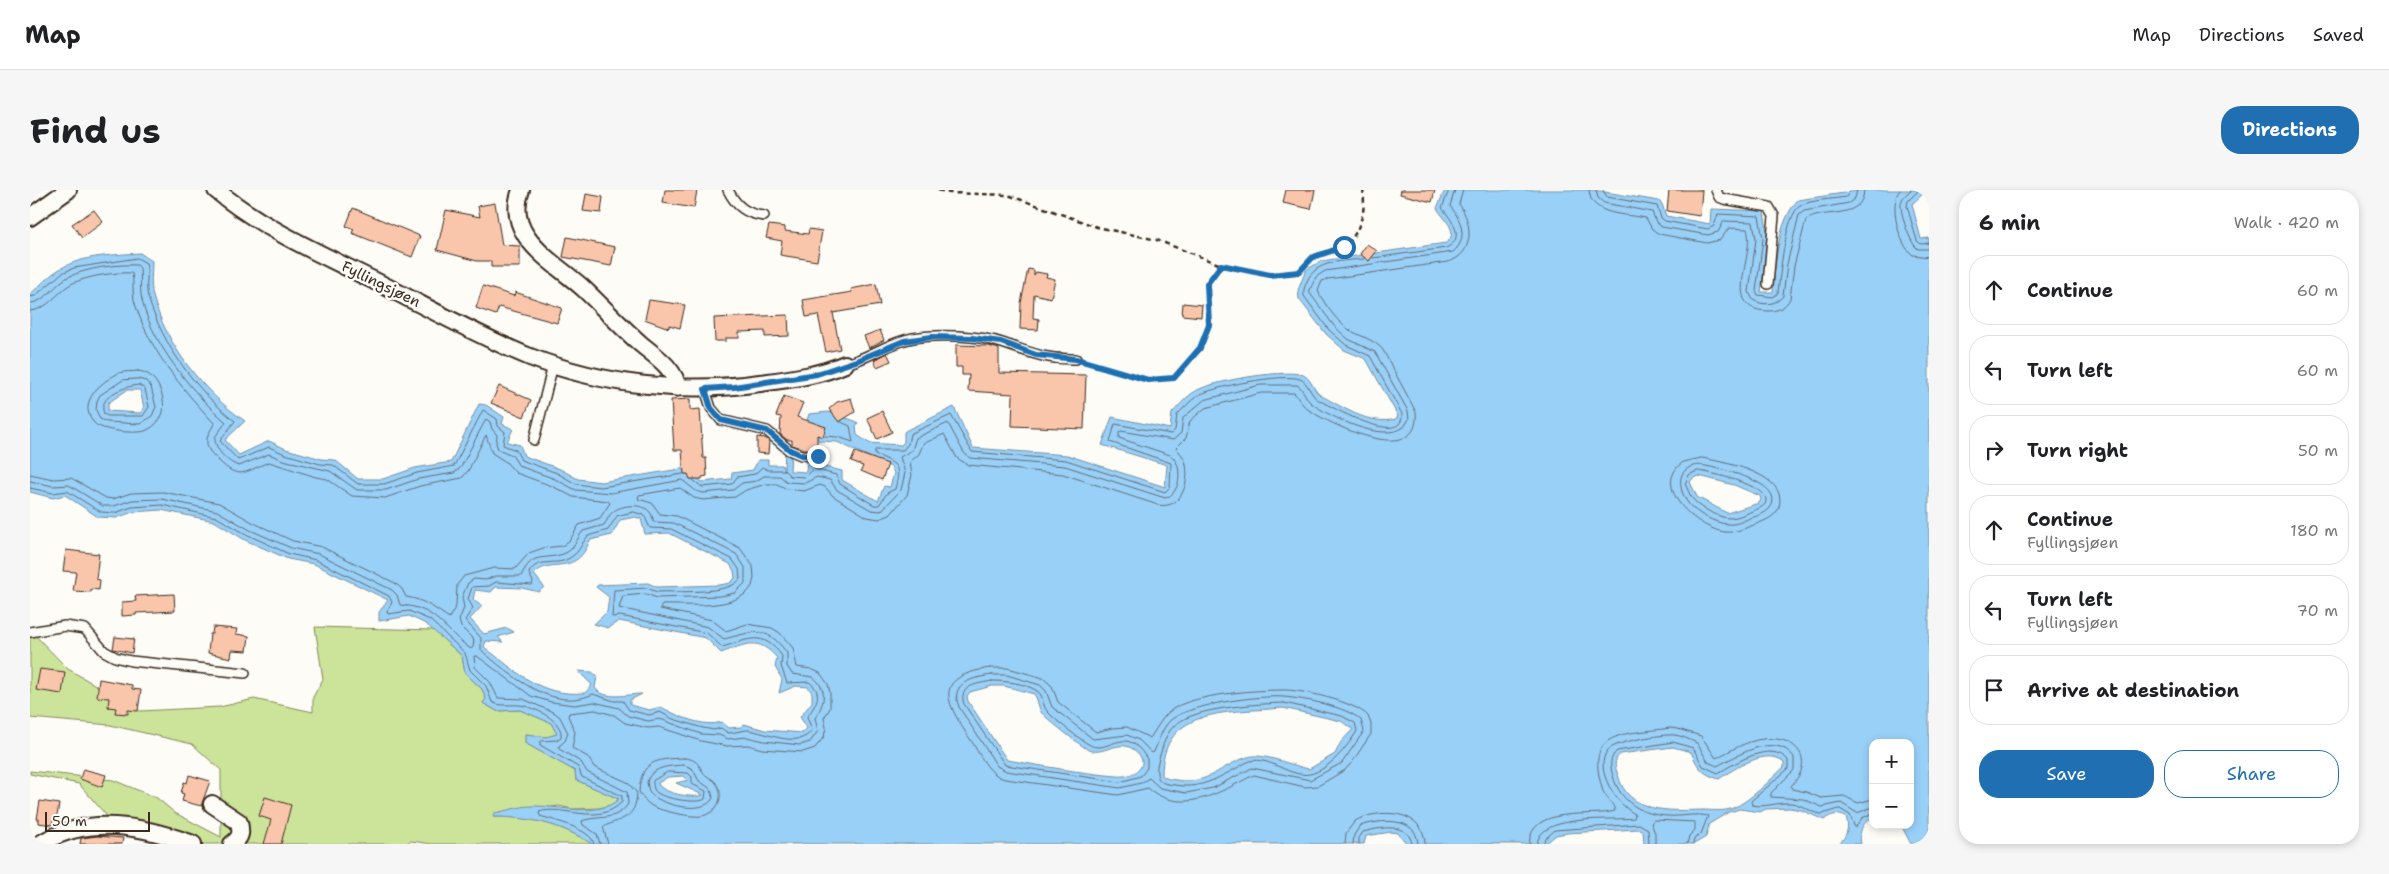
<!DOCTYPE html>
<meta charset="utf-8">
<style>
body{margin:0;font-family:"Shantell Sans",sans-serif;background:#f6f6f6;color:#202124}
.controls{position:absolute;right:15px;bottom:15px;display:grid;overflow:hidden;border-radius:10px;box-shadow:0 2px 8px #0003}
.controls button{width:45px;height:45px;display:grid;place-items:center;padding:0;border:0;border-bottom:1px solid #e0e0e0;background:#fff;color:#202124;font:25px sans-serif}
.scale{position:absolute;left:15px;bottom:12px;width:105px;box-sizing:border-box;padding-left:5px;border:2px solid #3b2a1e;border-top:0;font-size:14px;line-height:18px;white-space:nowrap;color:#3b2a1e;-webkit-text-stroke:4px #fdfcf7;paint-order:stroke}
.stop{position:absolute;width:15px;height:15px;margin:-11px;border:4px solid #1f6fb2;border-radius:50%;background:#fff}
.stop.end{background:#1f6fb2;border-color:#fff;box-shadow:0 1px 5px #0008}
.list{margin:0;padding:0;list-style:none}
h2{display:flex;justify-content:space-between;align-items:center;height:65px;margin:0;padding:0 20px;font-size:21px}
h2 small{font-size:16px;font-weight:400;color:#757577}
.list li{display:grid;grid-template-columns:32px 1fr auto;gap:15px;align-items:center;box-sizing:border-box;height:70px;margin:0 10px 10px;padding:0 10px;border:1px solid #e0e0e0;border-radius:20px}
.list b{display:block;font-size:19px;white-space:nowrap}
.list p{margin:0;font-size:16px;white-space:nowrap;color:#757577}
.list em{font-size:16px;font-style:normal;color:#757577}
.actions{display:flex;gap:10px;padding:15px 20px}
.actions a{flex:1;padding:11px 0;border:1px solid #1f6fb2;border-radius:20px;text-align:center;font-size:18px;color:#1f6fb2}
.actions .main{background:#1f6fb2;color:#fff}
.icon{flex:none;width:28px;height:28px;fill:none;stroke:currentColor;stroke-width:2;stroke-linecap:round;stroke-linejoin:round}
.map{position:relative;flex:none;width:1899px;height:654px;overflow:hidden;border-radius:20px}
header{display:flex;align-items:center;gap:30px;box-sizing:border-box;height:70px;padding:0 25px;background:#fff;border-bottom:1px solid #e0e0e0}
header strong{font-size:24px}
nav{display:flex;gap:28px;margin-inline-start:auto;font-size:18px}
.intro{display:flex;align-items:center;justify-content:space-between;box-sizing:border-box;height:120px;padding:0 30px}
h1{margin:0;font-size:35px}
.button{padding:12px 22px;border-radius:20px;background:#1f6fb2;color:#fff;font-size:18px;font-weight:700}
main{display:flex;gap:30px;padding:0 30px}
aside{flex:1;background:#fff;border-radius:20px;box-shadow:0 2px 8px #0003}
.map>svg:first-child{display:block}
</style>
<header>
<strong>Map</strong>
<nav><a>Map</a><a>Directions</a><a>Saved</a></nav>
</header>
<div class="intro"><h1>Find us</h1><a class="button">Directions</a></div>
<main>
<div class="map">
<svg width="1899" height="654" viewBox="0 0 1899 654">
<rect width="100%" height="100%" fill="#fdfcf7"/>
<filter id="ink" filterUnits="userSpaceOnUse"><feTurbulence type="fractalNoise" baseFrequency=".02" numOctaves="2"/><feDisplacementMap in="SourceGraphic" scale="10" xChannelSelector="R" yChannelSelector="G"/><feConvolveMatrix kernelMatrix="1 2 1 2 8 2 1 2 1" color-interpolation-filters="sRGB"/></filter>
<g filter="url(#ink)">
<path fill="#cbe49a" stroke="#83875c" d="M285,437L403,440L432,466L435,483L452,499L456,509L453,513L467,521L490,520L521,533L527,544L517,547L496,544L495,553L545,581L546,590L589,609L582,615L569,618L543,619L528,616L464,627C501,627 531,634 562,654H402L381,651L375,654H157L82,632L49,594L0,584V581L83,590L127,608L145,623L191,647V580L162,554L80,535L0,528V440L38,479L110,521L190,517L224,509L283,522V507L293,489Z"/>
<path fill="#99d0f8" stroke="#738ea1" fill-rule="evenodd" d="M1415,0H1563L1629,11L1632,14L1636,26L1680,34L1681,19L1734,21L1738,49L1731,102H1743C1745,74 1748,30 1768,10L1833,0H1893L1894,3L1882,14L1891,49L1899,48V654H1881L1871,635H1880V553H1843V628C1831,633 1829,642 1831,654H1809C1816,647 1820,638 1816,627C1807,623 1801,624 1794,630L1771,620L1760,618L1736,619L1730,622L1710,619L1699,622L1679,634L1676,647L1664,654H1614L1613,641L1609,639L1537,643L1526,645L1515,654H1377L1368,643L1361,642L1336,646L1334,654H562C531,634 500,627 463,627L464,623C476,621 490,616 502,616C529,615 566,629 589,609L546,590L545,581L495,553V544L516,547L527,544L521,533L490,520L467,521L453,513L456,509L452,499L435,483L432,466L396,434L379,426L349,431V422L358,410L284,374L258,369L215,350L184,331L131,320L103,322L86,328L68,327L35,305L23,308L0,302V104C10,96 19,85 30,79C52,65 85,65 110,63L122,71C122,82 120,95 123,106C136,155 173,202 215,231L195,250L209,265L239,251L256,259L292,269L305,270L328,289H353L385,278L421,272L449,214L456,215L474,227L472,234L483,239L477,252L490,255L494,266L530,279L548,289L571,292L656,278L672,292L701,289L702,283L723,280L728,270H738V275H752L754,279L755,261L761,264L760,281L776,282L777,268L788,269L787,275L812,281V290L848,311L854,296L860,297L864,283L861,277L807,252L789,251L777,230L779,224L798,222L825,231L828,233L826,236L827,245L839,253L871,255L874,252V242L877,240L924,217L943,258L1037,265L1135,297L1137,275L1072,255L1082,227L1140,239L1142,223C1149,216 1156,207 1164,202C1180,191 1250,180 1270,184C1281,186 1282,199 1290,205C1313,217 1339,236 1366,229L1368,226L1336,169L1314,160L1296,144L1269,109L1268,100L1276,80L1291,71L1416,53C1431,41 1412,28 1407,18ZM97,200H110L114,218L110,223L78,221V213ZM1669,286L1704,295L1730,306L1731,310L1729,313L1697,323L1667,307L1660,292L1663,288ZM605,327L611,329L615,344L639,343L700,374L704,381L705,388L700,393L690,395L627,397L618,393L568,395L566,397L579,407L577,422L564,434L578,438L589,431L676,448L691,463C716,454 728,446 747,468L745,477L752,489L749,503L766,496L778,497L782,503V512L770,527L777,538L773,543L735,540L714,534L711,537L699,538L692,532C673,538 648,526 631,517L619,520L600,515V510L612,504C598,504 575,511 565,498L567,486L562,482L548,481L562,495L555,503C509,507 488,482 454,457L456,451L473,452L468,447L484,442L477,438L454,444L440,429L452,416L443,410L445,400L461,402L466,397L492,398L509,402L514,397L504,384C521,366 546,388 560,350L582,345L590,330ZM962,496H974L1004,504C1008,509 1008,516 1011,522C1013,526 1053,558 1059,560C1073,566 1088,549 1103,559C1124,574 1104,588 1087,586C1050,583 1013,576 977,570L938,511L937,506L940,502ZM1253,518L1311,531L1323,539L1311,552L1305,564L1279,579C1263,576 1232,562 1218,567C1190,575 1179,596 1146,590C1140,589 1136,589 1132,585C1132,515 1202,523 1253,518ZM1643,557L1661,562C1668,578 1672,584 1689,589C1705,578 1737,557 1754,572V577C1741,589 1719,612 1703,618C1694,622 1682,620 1672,620C1640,621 1598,624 1588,585C1585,577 1583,571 1590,564ZM654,586L658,590L646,593L673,605C664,609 630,603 628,593L638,587Z"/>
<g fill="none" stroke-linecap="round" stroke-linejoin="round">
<path stroke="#616c75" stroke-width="1" d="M1559,0C1560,26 1596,24 1616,28L1622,39L1629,44L1677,53L1690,50L1699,38L1717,39C1726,67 1688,122 1741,121C1750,120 1755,117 1760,109L1764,76L1776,30C1794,18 1833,31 1834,0
M1566,0L1568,8L1574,13L1622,22L1626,32L1632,37L1678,45L1688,42L1694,31L1723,32L1726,49L1719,102L1723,110C1733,116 1746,115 1753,106L1757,74L1769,25L1774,21L1819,13L1825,8L1827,0
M1573,0L1577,7L1627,16L1631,28L1635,31L1678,39L1684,36L1688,24L1729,26L1733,49L1726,101L1728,105L1743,107L1748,103C1750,85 1755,26 1770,16C1778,10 1805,9 1816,7L1821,0
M1870,0C1858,13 1869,56 1883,65L1899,67
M1881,0C1877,4 1872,7 1871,13C1870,23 1880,54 1888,59H1899
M1889,0L1878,11L1877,16L1887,51L1891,54L1899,53
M1343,68L1416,58C1437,48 1421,29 1412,18L1419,0
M0,107L5,106L32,83L44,78L107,68L116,73C119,84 115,96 118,107C133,156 166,200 205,231L190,251L208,270L239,257L255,264L290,274L303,275L328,294H354L387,283L424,276L453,220L467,229L468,236L475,242L473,255L486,260L491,270L527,283L546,294L571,297L653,284
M0,113C15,113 25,94 38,87C57,78 86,74 107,75L110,78C111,87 110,96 111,105C118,149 163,204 196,232L185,247C184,259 198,273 209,276L239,264L253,270L300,281L327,300H356L388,289L424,283L431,277L456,229L460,232L462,239L467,245L466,253L468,259L482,265L489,276L525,289L546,300L581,303L652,290L666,301L673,303L703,300L712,293L726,291L734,286H750L757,292L775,293L787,287L800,290L807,300L841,320L851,321L871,300L875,283L870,267L882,260L886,248L918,233L934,263L940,268L1035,276L1135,308C1151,305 1154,273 1140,265L1089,248V242L1091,241L1143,250L1151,243L1153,228L1174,210L1230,195H1267C1274,199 1275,208 1281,213C1300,227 1353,253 1374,237L1379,229L1378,221L1345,162L1318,149L1304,136L1279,102L1286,87L1295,81L1423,62C1439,49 1431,29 1420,16L1425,0
M0,121C18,120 27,102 41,94C57,86 85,82 102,83C104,91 102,101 104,110C118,159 150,196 184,233C183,238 177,243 177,250C176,259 182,264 188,270C210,292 215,281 239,272L286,287L297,289L322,306L355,308L390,296L432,288L438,281L456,245L462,263L476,272L486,283L522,296L543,307L578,311L580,313L570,328L549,335L540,350L532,356L513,358L499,363L485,379L464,378L434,386L427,395L426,416L419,428C406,419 393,409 376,407L372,399L365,393L292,357L263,351L224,333L189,313L133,302L101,303L83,309L76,308L41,288L23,289L0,284
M108,181C126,182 136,206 133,222C131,230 123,238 115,241C105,244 71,241 64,233C46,212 72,191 89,183C95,181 102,182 108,181Z
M108,189L116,191L121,197L126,217L122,226L110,234L77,232L70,229L66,220L67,211L70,205L93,190Z
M109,195L115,199L119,217L113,226H78L74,224C67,206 95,196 109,195Z
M795,246L808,247L823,252L820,236L811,232
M1672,268C1693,272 1750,282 1750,310C1750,327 1734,331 1721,336C1713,339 1704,343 1695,342C1668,339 1619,297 1653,272Z
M1671,275C1686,278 1758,292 1740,318C1735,324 1727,326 1720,328C1713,331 1706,335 1698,334C1686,334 1664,322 1658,313C1646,296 1647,275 1671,275Z
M1668,281C1680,282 1738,296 1736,310C1736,316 1730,318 1725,320C1717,323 1708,328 1699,328C1689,328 1668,317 1662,308C1659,304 1658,299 1655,294L1659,285Z
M663,290L672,297L702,294L707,287L725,284L732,277L738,280H754L760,286L775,287L784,279L806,285L810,294L844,315H849L857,303L865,299C872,274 866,274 845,264V260H873L878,254L880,244L921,225L942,262L1036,270L1135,302L1140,297L1141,273L1080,252L1085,234L1141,244L1145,240L1147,225C1153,219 1160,211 1167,206C1181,197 1253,183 1270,189C1278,192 1280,204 1287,209C1298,215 1374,259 1372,224L1340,166L1316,155L1299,140L1274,106C1273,100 1275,96 1277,91C1286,70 1314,71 1334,69
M0,291L23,296L39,295L73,316H84L102,310L132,309L187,321L220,340L261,358L289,364L362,400L367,405L370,415C407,417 413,440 441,459L443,457L444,450L431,437L429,430L434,418L432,407L438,393L444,389L456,390L465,386H491C503,361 511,371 533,364C545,360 546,349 553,341L574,335C577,331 579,324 584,321C591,315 612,313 619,321C622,324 623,329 624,332L644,333L706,364L715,377V393L705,403L691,406L627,408L616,404L593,406L589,418L678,437L694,449C723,442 736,434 757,463V476L762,484L783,487C799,500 794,514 785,528L788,541L780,552L770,555L734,551L717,547L698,549L689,545L671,544L630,529L618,531L598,526L589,518L564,512L545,515L521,512L501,506L447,466H444L445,477L460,492L468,508L493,509L525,523L530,527L538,543L535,551L529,556V559L551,572L557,582L597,602L598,614C586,632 568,625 552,631L553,635L567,644L570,654
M0,298L23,303L37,301L71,322L85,323L102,317L132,315L186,327L218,345L259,364L286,370L359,406L362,412L357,421L358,424L379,421L400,430L435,463L440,480L456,496L462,512C471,517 479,514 489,515C503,516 534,531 531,547L527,550L511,551L510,555L548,577L552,587L592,606V612C568,637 532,614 509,622L510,626C523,630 562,639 564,654
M604,322L614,325L620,338L641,339L702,369L709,379L710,389C700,405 646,401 627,402L617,398L584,400L582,427L590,426L677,443L692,457C719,450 732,439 752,466L751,476L757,493L779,492C795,504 785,515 777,527L782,540C769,560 736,542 718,540C712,540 704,543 698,543L691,538L684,540L673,538L643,529L630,522L619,525L599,520L593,511H584L563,504C523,523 480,485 451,460V448L435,430L443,418L438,409L442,397L459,396L466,392L502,395L503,392L499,383C507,367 525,376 538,369C552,361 549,356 558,346L578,340L587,326Z
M960,478H978L1013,488L1022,496L1028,512L1066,542L1082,538L1097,537L1120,548C1129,535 1134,522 1150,515C1175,504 1224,500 1252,500C1270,499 1326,512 1338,526L1341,534V544L1323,571L1315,580L1288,596L1275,597L1224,585C1191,601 1153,627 1118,598L1088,605L975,589C958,585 949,562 940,549C915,511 902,487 960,478Z
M962,485H977L1010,495L1016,501L1022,517L1063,549L1097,545L1109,550L1122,563L1124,562C1129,550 1132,537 1142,529C1161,514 1230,505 1254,507C1275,509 1315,516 1331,530L1334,541L1312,573L1280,590L1222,578L1183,598L1156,603L1130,598L1119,588L1111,593L1090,598L976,581L967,576L929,517C919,492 943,488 962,485Z
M962,491C975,491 996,493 1007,501C1014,505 1012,515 1017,521C1025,530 1049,549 1060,555C1079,565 1095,532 1117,569V578L1111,586L1090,592L975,575L934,514C928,495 947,494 962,491Z
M1254,513L1312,526L1325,533L1327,541C1318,556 1299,580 1280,584C1260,588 1240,566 1220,571C1214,573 1208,578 1203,580C1183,591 1167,599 1145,595C1137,594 1132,594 1128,588C1125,579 1128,571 1131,562C1134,552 1137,542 1145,535C1165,517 1227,514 1254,513Z
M654,568C671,569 668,579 677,586C680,589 684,589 686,593C696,606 687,623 672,626C663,628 631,621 622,616C616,613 613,607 609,602C611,571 625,569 654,568Z
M654,575L662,578L669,591L681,599L683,608C674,626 629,615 619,602L617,592C622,576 640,576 654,575Z
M638,582L658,583L662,587V594L676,601L675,609C668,614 638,609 629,604C623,601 623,596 623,591Z
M578,654L573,637C593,627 605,630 607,603L597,592L564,577L558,567L542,558L545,542L538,526L539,523L565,520L584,525L595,533L618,538L629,537L671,551L697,556L718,555L732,559L773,562L785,558L794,547L796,537L794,528L800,518V503L798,494L790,483L781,479L767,477L763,458L750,443L742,438L717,434L696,441L682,430L630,419L632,415C657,414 708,421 722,396L724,388L723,376L710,358L647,326L630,324L622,313L608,309L609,305L650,298L664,308L673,310L705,307L716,300L736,294H747L757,299L774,301L790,295L795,297L803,306L837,327L849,329L860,325L877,305L882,285L880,272L889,264L893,254L914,244L927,268L938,275L1033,284L1128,315C1152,320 1161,290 1155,271C1153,265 1149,262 1146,258L1156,248L1160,231L1175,218L1231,203H1264C1269,209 1272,215 1279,220C1299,234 1391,279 1386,222L1353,160C1346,151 1333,147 1323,142C1310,136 1294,114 1288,101L1292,91L1298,89L1418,72C1445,64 1443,33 1429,14L1433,0
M1315,654L1316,643L1325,631C1348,618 1395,619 1395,654
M1323,654L1324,645L1330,636C1349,630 1387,625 1388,654
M1329,654V648L1333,642C1348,638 1379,631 1382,654
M1499,654C1501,614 1561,628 1585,621C1584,613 1574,607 1572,598C1554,538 1596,545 1640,538L1648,539L1671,546L1686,568C1700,561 1716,551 1733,549C1765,545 1787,569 1761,596L1762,599L1776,602L1791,608L1814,606L1828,613L1843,609
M1507,654C1509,623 1582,631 1604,628L1605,624C1588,616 1562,579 1578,560C1586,551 1633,544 1645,545C1652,546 1660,550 1667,553L1678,572L1687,576C1707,566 1745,541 1764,567V580L1741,603V607L1773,609L1792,617L1811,613L1827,623L1843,617
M1513,654L1515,649L1525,640L1609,634L1618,639L1619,654
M1625,654V643L1621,633L1624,630L1665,632V640L1659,646L1657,654
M1663,654L1664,649L1671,644L1678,626C1665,623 1651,627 1638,626C1612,625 1590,612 1583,586C1580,576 1579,568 1587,561L1643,552L1663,558L1673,576L1688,583C1706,573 1740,550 1758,570V579L1721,611L1722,615C1734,618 1748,612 1761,613C1772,614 1781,623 1791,624C1795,624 1805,619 1810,619L1820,625L1825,638L1832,628L1843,623"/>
</g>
<path fill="#fac6ab" stroke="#3b2a1e" d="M635,0H667L664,18L633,13Z
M1256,0H1285L1281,19L1253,13Z
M1371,0H1405L1402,12L1370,4Z
M1639,0H1672L1670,26L1637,21Z
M556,4L573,7L571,23L553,21Z
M465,13L472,55L490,56V77H461V71H447L407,60L416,20L450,27L448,16Z
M323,18L390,46L382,67L322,43L324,39L316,36Z
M64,20L73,32L52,48L42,34Z
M739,35L755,37V41L778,44L779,39L792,41L787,71L750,65L752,51L736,48Z
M537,47L585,57L581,76L533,67Z
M1337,54L1347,61L1339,71L1330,64Z
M998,79L1004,80V85L1006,82L1017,84L1016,87L1025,89L1021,108L1004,104L1003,128L1009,129L1008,140L990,139L991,113Z
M846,94L850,115L803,123L810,159L796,162L788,125L776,127L773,110L822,102L821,99Z
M453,96L484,106L485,102L532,118L527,133L469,117L466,125L446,118Z
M619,110L655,115L650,138L639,135V138L617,130L615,129Z
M1153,113L1172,115L1171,127L1152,125Z
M758,125L759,146L735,147V141L709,142V148H696V151H685L684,128Z
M850,140L854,150L839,158L834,146Z
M926,155L959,156L969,159V183L1056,185L1054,239L982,236L983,204L938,201L939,185H932V177H926Z
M857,163L861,171L847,177L844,170Z
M469,196L501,210L494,227L461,213Z
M754,206L773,213L767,227L796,237L793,247L787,245V260L775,259L762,255V250H757L750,244L751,227L746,226Z
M821,208L825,222L809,232L799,219L807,212Z
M660,209V220L670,219L673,268H676L677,286L672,287V289H660L658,284H654L652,260H644L641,210Z
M852,221L862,242L847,249L837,228Z
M727,247L735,248L739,251L738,264L727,263Z
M825,262L858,274L852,290L831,281L833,276L821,272Z
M36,360L69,364L66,389L70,390L69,400L61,399V402L43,401L46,382L33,381Z
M144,404L145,421L106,423V425L92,426V412L106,411L105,406Z
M183,437L207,439L206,444L219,446L217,461L202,460L201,468L178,463L180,444H182Z
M85,447L104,449L102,463L83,459Z
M10,479L35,482L32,504L6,500Z
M69,489L102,495V499L111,500L108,521L98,520V524L85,523L86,518L78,517L79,508L67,507Z
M53,579L76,585L72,597L50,589Z
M159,585L180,591L171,616L152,611L154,604L151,603L154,592L157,593Z
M235,607L261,615L251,654H234L241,630L229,626Z
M10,611L29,614L26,632L23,631L22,635L9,633V629H7Z
M67,646L93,648L92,654H50L51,648Z"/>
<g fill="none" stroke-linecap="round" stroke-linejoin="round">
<defs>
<path id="lane" d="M698,0C706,16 716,24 734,26
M1686,0L1689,7L1694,9L1739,17L1744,26L1738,94
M815,174C838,169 859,152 883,148C907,144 949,145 972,153C999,162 1016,170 1046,169
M675,199L681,218L691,230L737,241L759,260L771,265L788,266
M504,250L523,175
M0,442L35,436L55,439L74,461L85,467L101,471L215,483"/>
<path id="street" d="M186,0C233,39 289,63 343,90C395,116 446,145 500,167C572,195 653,204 730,193C759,189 788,186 815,174
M491,0C473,47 525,72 554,99C573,117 591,137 612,155C624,165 647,180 647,198
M0,27L38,0
M182,614L209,632C211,642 212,647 202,654
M10,654C59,624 112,636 163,654"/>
</defs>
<use href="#lane" stroke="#3b2a1e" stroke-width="12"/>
<use href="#street" stroke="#3b2a1e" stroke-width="20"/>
<path stroke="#3b2a1e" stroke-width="2.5" stroke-dasharray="5 4" stroke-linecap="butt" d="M908,0L920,3L978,5L1067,37L1127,50L1191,75L1240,85L1269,82L1283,67L1319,53C1331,36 1336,21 1333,0
M1055,172L1118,190L1144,188L1171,158L1179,135L1177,94L1191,75"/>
<use href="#lane" stroke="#fdfcf7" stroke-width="9"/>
<use href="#street" stroke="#fdfcf7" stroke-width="16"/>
</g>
</g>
<g fill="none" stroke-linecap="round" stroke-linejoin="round" filter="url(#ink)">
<path stroke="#1f6fb2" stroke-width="6" d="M788,266L771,265L760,260L737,241L691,230L681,218L675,199L704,197L787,184L826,171L874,151L902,147L942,148L971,152L1006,165L1046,169L1118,190L1144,188L1170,158L1179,135L1177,94L1191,75L1240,85L1269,82L1283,67L1314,57"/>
</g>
<g text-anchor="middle" stroke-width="5" stroke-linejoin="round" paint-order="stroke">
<g font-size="15" fill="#3b2a1e" stroke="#fdfcf7">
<text transform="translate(351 94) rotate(26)" y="5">Fyllingsjøen</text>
</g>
</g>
</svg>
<div class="controls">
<button>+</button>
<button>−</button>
</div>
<div class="scale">50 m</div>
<div class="stop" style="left:1314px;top:57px"></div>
<div class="stop end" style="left:788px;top:266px"></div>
</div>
<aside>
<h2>6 min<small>Walk · 420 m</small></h2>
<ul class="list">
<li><svg class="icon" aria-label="ahead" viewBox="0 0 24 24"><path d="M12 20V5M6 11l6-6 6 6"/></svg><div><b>Continue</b></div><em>60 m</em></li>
<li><svg class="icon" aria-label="left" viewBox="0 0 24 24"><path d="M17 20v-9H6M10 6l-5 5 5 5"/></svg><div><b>Turn left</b></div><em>60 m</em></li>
<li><svg class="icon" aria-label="right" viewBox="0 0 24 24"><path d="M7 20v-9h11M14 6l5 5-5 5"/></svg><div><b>Turn right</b></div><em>50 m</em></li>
<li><svg class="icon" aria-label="ahead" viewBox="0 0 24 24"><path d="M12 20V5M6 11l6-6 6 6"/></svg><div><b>Continue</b><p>Fyllingsjøen</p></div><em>180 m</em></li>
<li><svg class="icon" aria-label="left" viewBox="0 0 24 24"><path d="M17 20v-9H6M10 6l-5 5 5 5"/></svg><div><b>Turn left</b><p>Fyllingsjøen</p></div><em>70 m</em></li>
<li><svg class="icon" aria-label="arrive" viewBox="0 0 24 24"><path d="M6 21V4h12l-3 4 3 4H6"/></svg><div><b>Arrive at destination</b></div></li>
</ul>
<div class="actions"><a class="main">Save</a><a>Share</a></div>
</aside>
</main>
